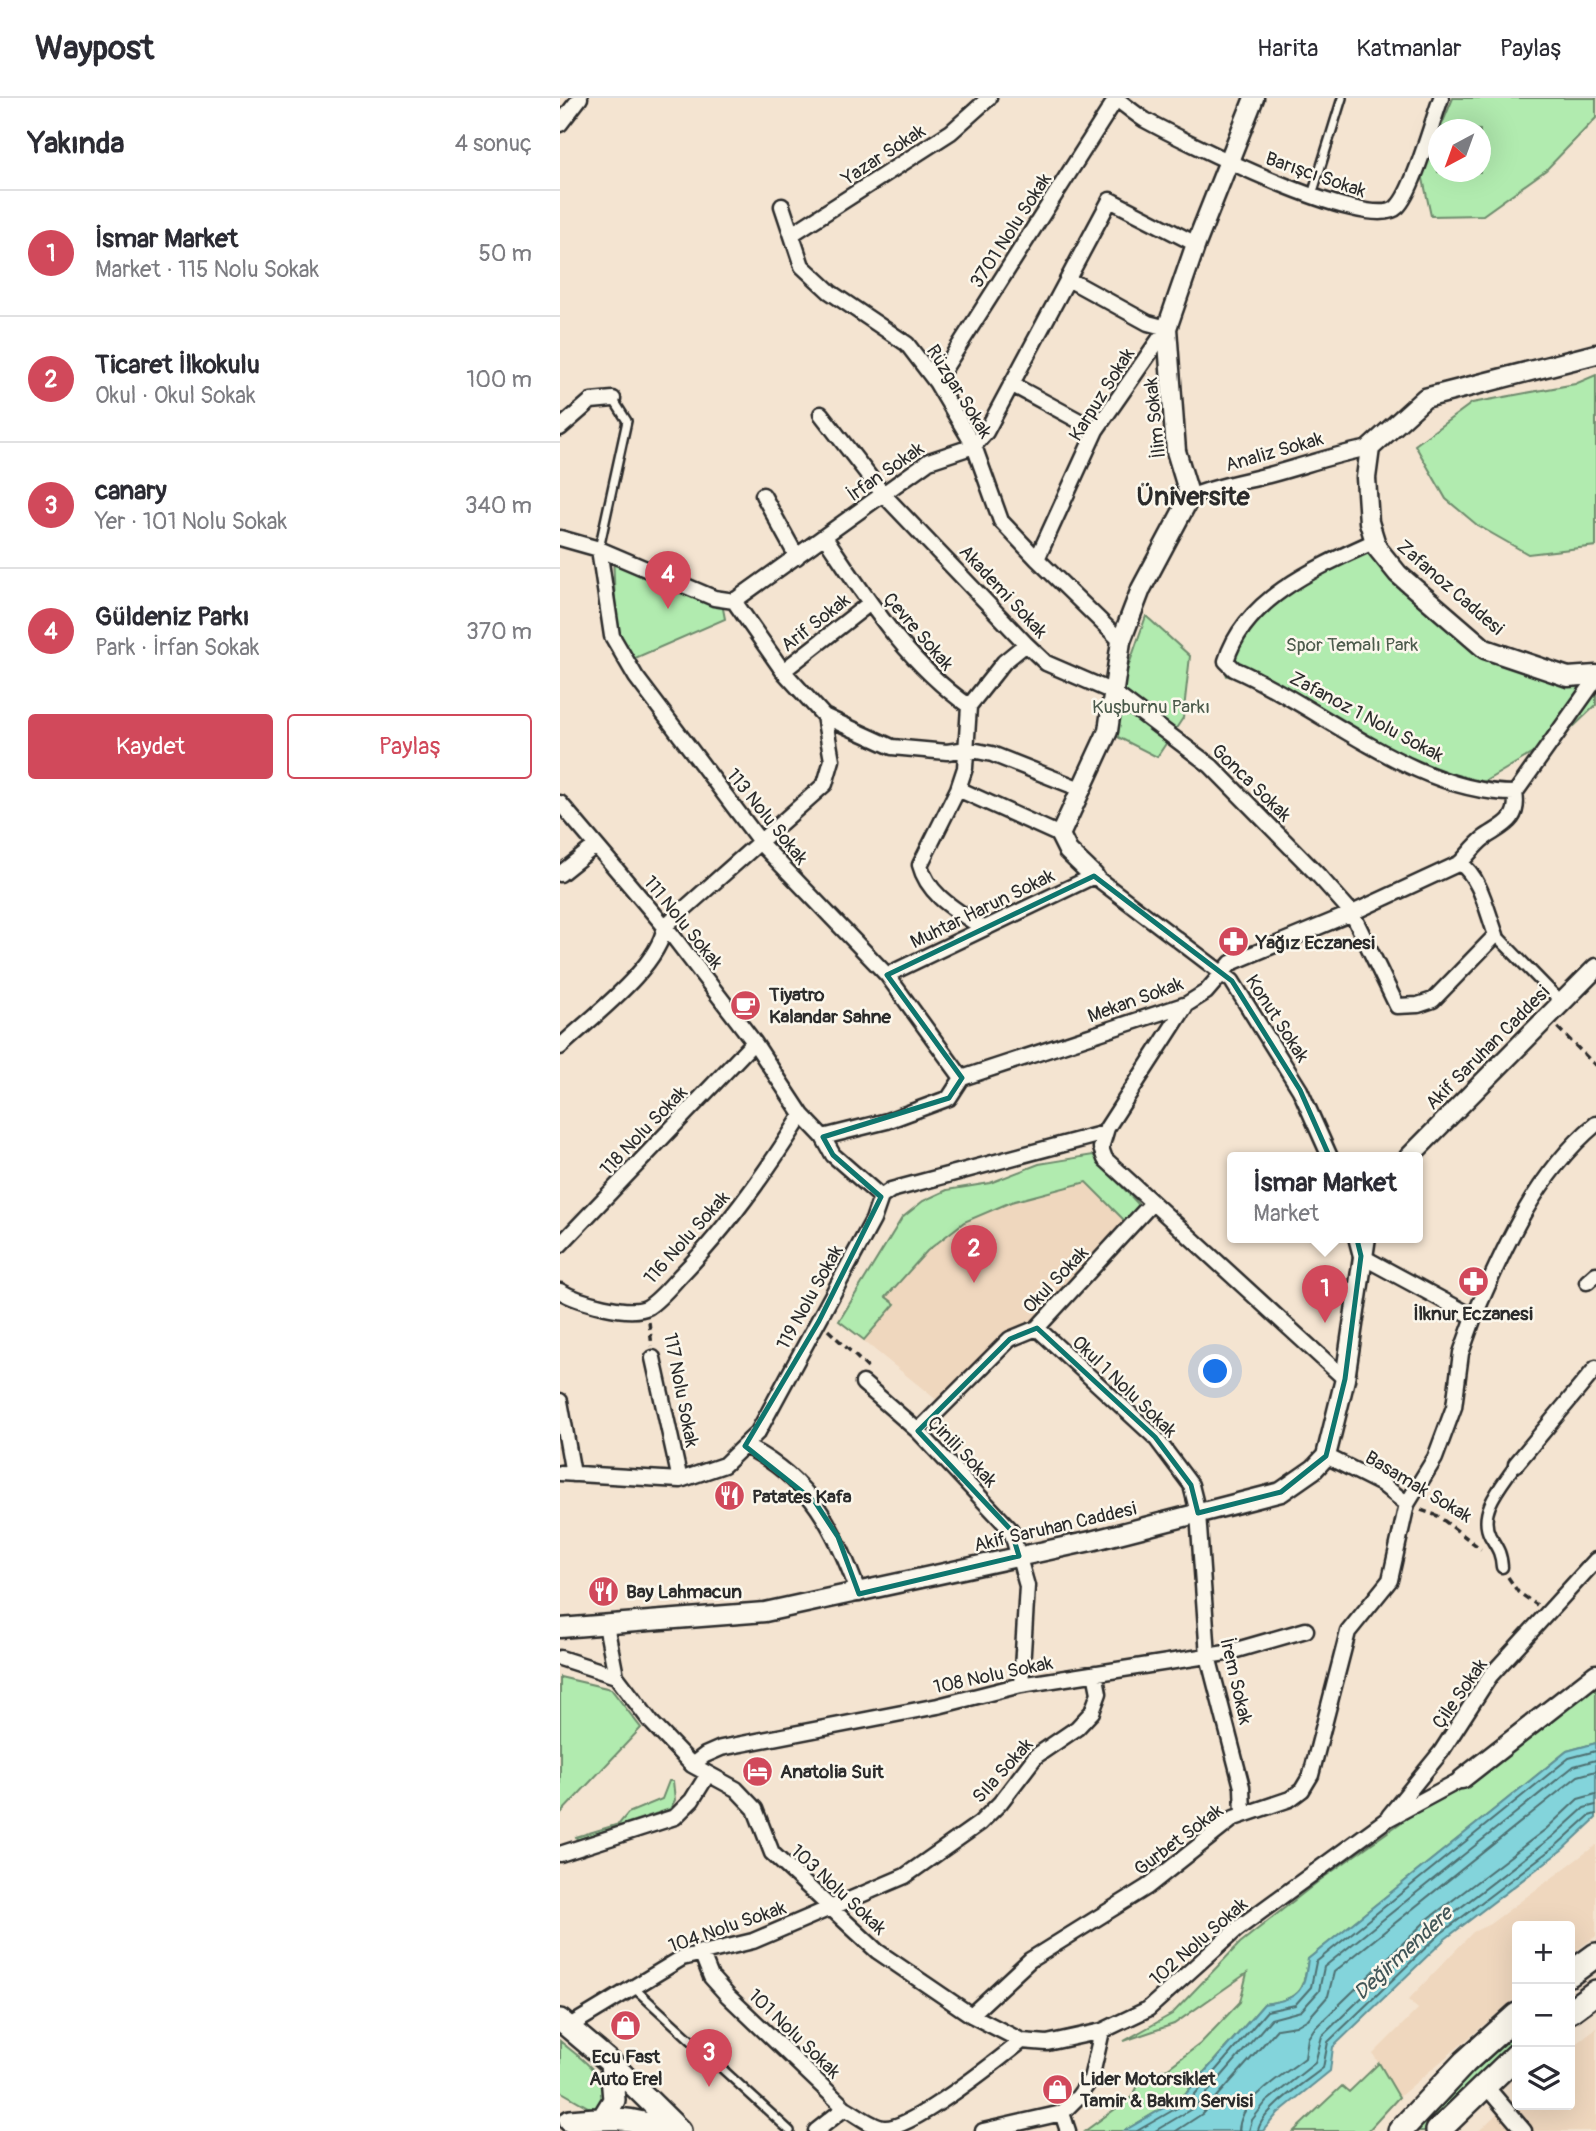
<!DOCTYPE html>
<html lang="tr">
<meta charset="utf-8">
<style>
body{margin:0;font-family:Pangolin,sans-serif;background:#f2f2f3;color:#2b2b33}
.controls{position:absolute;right:21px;bottom:21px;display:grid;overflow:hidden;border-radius:7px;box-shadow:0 7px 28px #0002}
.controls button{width:63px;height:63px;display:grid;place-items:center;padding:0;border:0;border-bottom:2px solid #e1e1e2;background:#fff;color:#2b2b33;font:35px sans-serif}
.compass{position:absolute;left:868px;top:21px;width:63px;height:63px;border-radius:50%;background:#fff;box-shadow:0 7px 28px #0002;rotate:221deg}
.you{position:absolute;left:656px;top:1274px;width:24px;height:24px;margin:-18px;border:5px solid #fff;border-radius:50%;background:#1a73e8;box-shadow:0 0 0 10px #1a73e833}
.badge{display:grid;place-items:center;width:46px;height:46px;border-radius:50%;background:#d1495b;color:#fff;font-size:23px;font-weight:700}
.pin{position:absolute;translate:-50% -58px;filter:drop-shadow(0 2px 4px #0008)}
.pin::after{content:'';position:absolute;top:37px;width:24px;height:21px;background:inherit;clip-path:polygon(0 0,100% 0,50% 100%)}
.popup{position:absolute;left:667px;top:1054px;width:196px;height:91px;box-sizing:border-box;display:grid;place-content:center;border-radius:7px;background:#fff;filter:drop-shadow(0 2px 5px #0005);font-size:23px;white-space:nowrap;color:#7c7c81}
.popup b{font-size:26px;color:#2b2b33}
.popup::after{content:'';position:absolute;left:50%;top:100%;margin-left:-14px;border:14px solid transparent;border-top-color:#fff}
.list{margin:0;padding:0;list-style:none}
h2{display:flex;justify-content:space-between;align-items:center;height:91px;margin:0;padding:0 28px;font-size:30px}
h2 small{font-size:23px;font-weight:400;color:#7c7c81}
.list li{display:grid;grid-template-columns:46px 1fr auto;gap:21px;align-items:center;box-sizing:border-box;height:126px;padding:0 28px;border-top:2px solid #e1e1e2}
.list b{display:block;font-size:26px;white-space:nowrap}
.list p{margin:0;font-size:23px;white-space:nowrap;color:#7c7c81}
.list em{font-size:23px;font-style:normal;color:#7c7c81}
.actions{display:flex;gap:14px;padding:21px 28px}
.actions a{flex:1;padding:16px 0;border:2px solid #d1495b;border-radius:7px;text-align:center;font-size:24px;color:#d1495b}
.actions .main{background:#d1495b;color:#fff}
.icon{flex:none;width:38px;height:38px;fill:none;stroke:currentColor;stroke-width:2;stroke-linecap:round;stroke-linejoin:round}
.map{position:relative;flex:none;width:1036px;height:2033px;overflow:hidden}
header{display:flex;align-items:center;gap:42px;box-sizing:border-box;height:98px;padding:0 35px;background:#fff;border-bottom:2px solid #e1e1e2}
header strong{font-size:33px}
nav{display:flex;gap:38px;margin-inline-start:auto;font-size:24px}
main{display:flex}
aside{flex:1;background:#fff}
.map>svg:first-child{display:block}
</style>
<header>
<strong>Waypost</strong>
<nav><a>Harita</a><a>Katmanlar</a><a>Paylaş</a></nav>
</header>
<main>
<aside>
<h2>Yakında<small>4 sonuç</small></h2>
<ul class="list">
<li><span class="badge">1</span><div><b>İsmar Market</b><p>Market · 115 Nolu Sokak</p></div><em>50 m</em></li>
<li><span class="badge">2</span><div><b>Ticaret İlkokulu</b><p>Okul · Okul Sokak</p></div><em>100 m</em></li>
<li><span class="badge">3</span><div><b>canary</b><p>Yer · 101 Nolu Sokak</p></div><em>340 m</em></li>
<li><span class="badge">4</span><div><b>Güldeniz Parkı</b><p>Park · İrfan Sokak</p></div><em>370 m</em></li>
</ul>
<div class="actions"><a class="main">Kaydet</a><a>Paylaş</a></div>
</aside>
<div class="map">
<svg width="1036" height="2033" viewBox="0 0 1036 2033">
<rect width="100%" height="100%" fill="#f4e4d1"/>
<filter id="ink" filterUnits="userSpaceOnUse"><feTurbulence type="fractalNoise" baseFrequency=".0143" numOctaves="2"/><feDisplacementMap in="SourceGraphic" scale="14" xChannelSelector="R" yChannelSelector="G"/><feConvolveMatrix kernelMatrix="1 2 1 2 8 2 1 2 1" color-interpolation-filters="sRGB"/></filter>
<g filter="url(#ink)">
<path fill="#efd7be" d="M533,1057L579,1107L572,1135L471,1230L460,1229L447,1234L378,1303L279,1223L342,1120L363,1103L387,1092L430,1085L479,1066Z
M1036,1747V1838L1010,1857V1828H957V1899L839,1999L813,1956L858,1911L848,1902L913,1834L930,1826Z
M1036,1930V2033H919L957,1996V2007H1010V1950Z"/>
<path fill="#b1ebaf" stroke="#6e8b6d" stroke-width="2" d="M893,0H1036V20L986,72L923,117L871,118L862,76L878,36V74H920V32L880,31Z
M1036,277V448L968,456L917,427L886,401L855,347L912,305L1015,286Z
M803,448L918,554L966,575L1036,586V607L1007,635L922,685L866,672L723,589L667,578L660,559C704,490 727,476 803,448Z
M53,453L161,500L165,521L73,561L56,535Z
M586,518L630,558L623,620L597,659L546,633Z
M533,1057L579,1107L573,1131L526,1084L451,1104L404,1124L367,1153L326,1199L335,1206L304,1242L279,1223L342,1120L363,1103L387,1092L430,1085L479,1066Z
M0,1579L51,1591L81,1630L0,1716Z
M1036,1586V1645L1007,1653L748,1861C744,1895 737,1901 704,1906L623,1998L564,2033H525L573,1998L582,1979L608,1970L640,1946L680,1904L687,1875L614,1926L564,1943L612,1916L680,1845L760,1782Z
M109,1683H113L115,1702L110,1711L17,1742L16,1739L59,1726L68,1715L102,1701Z
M957,1932V1942L896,1998L864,2033H852L885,1997Z
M0,1943C24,1964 43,1971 44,2005L37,2010L28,2009L0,1993Z
M819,1965L839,1999L808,2033H734L782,1988L789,1994Z"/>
<path fill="#83d4db" stroke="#609095" stroke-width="2" d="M1036,1645V1720L1003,1751L885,1841L773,1949L770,1973L718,2015L703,2033H564L624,1998L704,1906C738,1901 744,1895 748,1861L1007,1653Z"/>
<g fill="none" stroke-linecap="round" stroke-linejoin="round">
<path stroke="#4e6f71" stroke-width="2" d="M577,2033L629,2003L707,1913L735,1907L751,1889L756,1864L1009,1660L1036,1653
M595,2033L635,2009L711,1921L741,1913L759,1893L764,1869L1014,1668L1036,1662
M616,2033L642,2016L717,1931L736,1928L748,1921L768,1898L774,1874L1018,1678L1036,1673
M679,2033C680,2000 723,1978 745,1960L748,1940L754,1931L868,1821L986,1731L1018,1701L1036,1696
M689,2033L692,2022L706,2004L755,1965L762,1938L874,1830L992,1739L1024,1710L1036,1707
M698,2033C701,2012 746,1984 763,1970L768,1944L880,1836L998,1746L1029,1718L1036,1716"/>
<defs>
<path id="service" d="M752,97L782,0
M39,451L67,323L53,301
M73,1889L230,2033"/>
<path id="pedestrian" d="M936,837L1001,904
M942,1469C941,1454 937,1450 930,1438C917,1413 943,1386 956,1366"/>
<path id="minor" d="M555,0C565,7 575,16 585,22C620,41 810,137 837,109C853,94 872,24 881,0
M0,26L20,0
M222,108L242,168L270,194L347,246L376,284L414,348L441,423L477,461L561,543
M232,136L391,34L429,0
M376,284L556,1
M451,286L536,332
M261,316L323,396L466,546L486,565L553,594L651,668L759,778L792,815L837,908L858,907L873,902L936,837C927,814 921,780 900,765C908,757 915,747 924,740C943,727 960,723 955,695C855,695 763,610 674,571L666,563C685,499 760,468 815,443
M0,330L31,303L53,301
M203,397L237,459
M630,399C655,388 682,384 709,377C743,368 775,356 810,350
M265,439C307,501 346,564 409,608L405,670L398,691L360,767C368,798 398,813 423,830
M0,440L39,451L154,500L174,503L369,363L414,348L426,334L550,102L636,146
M39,451L52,538L76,579L205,750L327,877L402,980
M477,461L536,332L607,230L588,225L508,181
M174,503L223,573L264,618L332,649L387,654L407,651L432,656L523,692
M223,573L310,505
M409,608L444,564L466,546
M398,691L500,737
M955,695L1036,581
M0,705L112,837L194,944L242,1017L263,1039L273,1057L321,1099
M0,776L35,748
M327,877L534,778L672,883L740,992L770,1059
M627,906L547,1030L541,1050L545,1061L785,1281
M0,949C31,919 98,871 105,828L265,686L272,662L264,618
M402,980L627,906L646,894L671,865L792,815L900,765
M263,1039L327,1023L389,1000L402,980
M796,1139L801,1158L914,1219C944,1149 976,1076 1036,1026
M0,1147L194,944
M1027,1184L1036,1176
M0,1193C16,1203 70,1219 88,1209C99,1202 110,1189 119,1179C166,1131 206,1075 242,1017
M477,1230L595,1339L631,1387L638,1415L648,1558L682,1689L683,1717
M93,1260L120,1382
M303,1285L358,1333L451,1432L467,1488L461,1587
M0,1303L13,1376
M358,1333L450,1241L477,1230L592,1105
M185,1348C251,1381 275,1431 299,1496
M766,1358L822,1386L847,1406
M956,1366L1036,1270
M0,1375L120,1382L164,1367L198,1334L313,1122L321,1099L331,1092L545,1035
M46,1527L56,1578L91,1624L132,1667L176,1691L195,1711L212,1755L317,1853L411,1917L462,1943L487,1945L542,1933L588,1911L677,1831L826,1722L902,1681
M0,1560L56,1578
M132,1667L145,1657L161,1650L378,1608L461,1587L666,1555L746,1532
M829,1718L881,1654L930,1578L1036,1462
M0,1756L115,1719L132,1702L148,1676
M141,1854L151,1879L168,1898L285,2010L256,2033
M411,1917L470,1862L587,1789L674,1720L730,1701L742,1692L751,1677L788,1534L830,1482L847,1406L875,1360L894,1309L901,1255L914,1219
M8,1929L122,1860L193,1843L345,1778L420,1725L440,1705L476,1658L517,1630L532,1614L539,1595L535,1575
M924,1986L964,2033
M285,2010C296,2016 312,2029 324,2030C351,2032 438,1962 462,1943
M502,2015L508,2033
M423,2033L502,2015L518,1999L531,1981L542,1933"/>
<path id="tertiary" d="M1036,256L865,300L810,350L806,380L809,424L817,450L838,476L925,551L1008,579L1036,577
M534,778L508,753L500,737L548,633L561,543L581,491L630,399L616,353L607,230L636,146L694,0
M849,1059L1036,870
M0,1530L205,1514L531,1443L721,1394L754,1371L766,1358L785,1281L806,1139
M902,1681L1036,1576"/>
<path id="primary" d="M0,1922L51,1965L120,2033
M43,2020L54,2002L51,1965
M10,2023C42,2020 74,2017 103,2033"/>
<path id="trunk" d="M1010,1876L1036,1857
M1010,1913L1036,1894
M840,2033L905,1964L957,1917
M878,2033L957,1957"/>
</defs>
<use href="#service" stroke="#2b2b2b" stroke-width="12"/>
<use href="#pedestrian" stroke="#2b2b2b" stroke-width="15"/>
<use href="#minor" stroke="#2b2b2b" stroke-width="19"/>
<use href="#tertiary" stroke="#2b2b2b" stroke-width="23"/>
<use href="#primary" stroke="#2b2b2b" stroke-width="26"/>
<use href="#trunk" stroke="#2b2b2b" stroke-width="28"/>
<path stroke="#2b2b2b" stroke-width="3.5" stroke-dasharray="7 5" stroke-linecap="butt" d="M998,930L1036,968
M89,1224L92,1248
M268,1232L308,1270
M861,1412L878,1418L921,1451
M948,1479L958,1494L977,1507"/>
<use href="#service" stroke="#fbf7ec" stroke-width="7"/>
<use href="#pedestrian" stroke="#fbf7ec" stroke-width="10"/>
<use href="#minor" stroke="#fbf7ec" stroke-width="14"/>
<use href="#tertiary" stroke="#fbf7ec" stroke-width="18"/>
<use href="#primary" stroke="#fbf7ec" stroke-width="21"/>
<use href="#trunk" stroke="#fbf7ec" stroke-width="23"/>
</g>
</g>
<path fill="none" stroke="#0f766e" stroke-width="5" stroke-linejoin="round" d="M534,778L672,883L740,992L786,1096L801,1158L785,1281L766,1358L721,1394L638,1415L631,1387L595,1339L477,1230L450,1241L358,1333L451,1432L459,1458L299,1496L278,1439L255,1404L185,1348L259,1223L321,1099L273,1057L263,1039L389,1000L402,980L327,877Z"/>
<defs>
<symbol id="pharmacy-disc" viewBox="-11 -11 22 22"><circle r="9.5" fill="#d1495b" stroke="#fbf7ec"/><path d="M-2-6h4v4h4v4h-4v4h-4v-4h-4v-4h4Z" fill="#fff"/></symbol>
<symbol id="cafe-disc" viewBox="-11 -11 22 22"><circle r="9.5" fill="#d1495b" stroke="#fbf7ec"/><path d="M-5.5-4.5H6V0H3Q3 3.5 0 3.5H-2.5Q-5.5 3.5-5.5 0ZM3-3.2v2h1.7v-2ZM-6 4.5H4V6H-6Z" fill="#fff"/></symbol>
<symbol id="restaurant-disc" viewBox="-11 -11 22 22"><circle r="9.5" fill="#d1495b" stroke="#fbf7ec"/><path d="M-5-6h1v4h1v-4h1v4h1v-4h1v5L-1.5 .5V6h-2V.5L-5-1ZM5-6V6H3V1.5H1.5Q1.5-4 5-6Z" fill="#fff"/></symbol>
<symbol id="hotel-disc" viewBox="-11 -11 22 22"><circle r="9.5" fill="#d1495b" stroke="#fbf7ec"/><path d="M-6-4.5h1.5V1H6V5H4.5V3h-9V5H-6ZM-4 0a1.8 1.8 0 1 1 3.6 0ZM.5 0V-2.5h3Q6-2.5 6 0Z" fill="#fff"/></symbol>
<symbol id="shop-disc" viewBox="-11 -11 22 22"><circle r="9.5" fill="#d1495b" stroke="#fbf7ec"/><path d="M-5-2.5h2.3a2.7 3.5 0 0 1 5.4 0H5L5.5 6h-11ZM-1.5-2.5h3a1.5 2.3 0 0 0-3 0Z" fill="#fff"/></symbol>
</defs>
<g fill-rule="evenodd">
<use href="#pharmacy-disc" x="656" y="826" width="35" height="35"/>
<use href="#cafe-disc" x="168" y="890" width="35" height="35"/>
<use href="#pharmacy-disc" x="896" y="1166" width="35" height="35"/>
<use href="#restaurant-disc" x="152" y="1380" width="35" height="35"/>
<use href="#restaurant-disc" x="26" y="1476" width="35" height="35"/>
<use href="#hotel-disc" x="180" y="1656" width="35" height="35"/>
<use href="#shop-disc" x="48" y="1910" width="35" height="35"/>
<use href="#shop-disc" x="480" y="1974" width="35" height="35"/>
</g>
<g text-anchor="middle" stroke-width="5" stroke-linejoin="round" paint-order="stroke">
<g font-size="19" fill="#2b2b2b" stroke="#fbf7ec">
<text transform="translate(323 56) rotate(-33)" y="7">Yazar Sokak</text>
<text transform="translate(756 76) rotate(19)" y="7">Barışcı Sokak</text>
<text transform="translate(450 132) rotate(-57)" y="7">3701 Nolu Sokak</text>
<text transform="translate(400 293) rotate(58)" y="7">Rüzgar Sokak</text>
<text transform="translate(541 296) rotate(-58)" y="7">Karpuz Sokak</text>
<text transform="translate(594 320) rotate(-96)" y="7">İlim Sokak</text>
<text transform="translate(714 353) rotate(-16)" y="7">Analiz Sokak</text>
<text transform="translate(325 373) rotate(-35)" y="7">İrfan Sokak</text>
<text transform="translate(891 489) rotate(41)" y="7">Zafanoz Caddesi</text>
<text transform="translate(444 493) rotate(47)" y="7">Akademi Sokak</text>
<text transform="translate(255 524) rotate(-38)" y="7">Arif Sokak</text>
<text transform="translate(359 533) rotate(49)" y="7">Çevre Sokak</text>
<text transform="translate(807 618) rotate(28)" y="7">Zafanoz 1 Nolu Sokak</text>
<text transform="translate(692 684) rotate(44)" y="7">Gonca Sokak</text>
<text transform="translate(208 718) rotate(51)" y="7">113 Nolu Sokak</text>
<text transform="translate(422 810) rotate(-26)" y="7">Muhtar Harun Sokak</text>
<text transform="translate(124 824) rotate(51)" y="7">111 Nolu Sokak</text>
<text transform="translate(575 901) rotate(-20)" y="7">Mekan Sokak</text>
<text transform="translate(718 920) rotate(57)" y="7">Konut Sokak</text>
<text transform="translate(927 949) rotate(-45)" y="7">Akif Saruhan Caddesi</text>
<text transform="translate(83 1032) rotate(-46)" y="7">118 Nolu Sokak</text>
<text transform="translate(126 1139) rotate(-48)" y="7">116 Nolu Sokak</text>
<text transform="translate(495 1181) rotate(-46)" y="7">Okul Sokak</text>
<text transform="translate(249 1199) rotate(-61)" y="7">119 Nolu Sokak</text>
<text transform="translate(565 1288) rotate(44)" y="7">Okul 1 Nolu Sokak</text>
<text transform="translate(122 1292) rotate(79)" y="7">117 Nolu Sokak</text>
<text transform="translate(403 1353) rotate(46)" y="7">Çinili Sokak</text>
<text transform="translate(859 1388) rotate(31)" y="7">Basamak Sokak</text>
<text transform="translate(495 1428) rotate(-13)" y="7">Akif Saruhan Caddesi</text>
<text transform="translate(433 1576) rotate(-12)" y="7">108 Nolu Sokak</text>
<text transform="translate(677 1583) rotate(77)" y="7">İrem Sokak</text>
<text transform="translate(899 1595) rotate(-55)" y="7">Çile Sokak</text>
<text transform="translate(442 1672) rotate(-48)" y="7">Sıla Sokak</text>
<text transform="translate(618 1741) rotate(-37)" y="7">Gurbet Sokak</text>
<text transform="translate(279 1791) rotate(43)" y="7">103 Nolu Sokak</text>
<text transform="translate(167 1828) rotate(-19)" y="7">104 Nolu Sokak</text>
<text transform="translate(638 1843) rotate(-41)" y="7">102 Nolu Sokak</text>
<text transform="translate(235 1935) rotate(44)" y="7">101 Nolu Sokak</text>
</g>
<g font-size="19" fill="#4c5b4c" stroke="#fbf7ec">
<text x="792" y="553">Spor Temalı Park</text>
<text x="591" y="615">Kuşburnu Parkı</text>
</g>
<g font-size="19" font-weight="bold" fill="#2b2b2b" stroke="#fbf7ec" text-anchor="start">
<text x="696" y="851">Yağız Eczanesi</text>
<text x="209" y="903">Tiyatro<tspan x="209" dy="22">Kalandar Sahne</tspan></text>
<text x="913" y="1222" text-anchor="middle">İlknur Eczanesi</text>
<text x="192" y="1405">Patates Kafa</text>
<text x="66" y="1500">Bay Lahmacun</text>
<text x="220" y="1680">Anatolia Suit</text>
<text x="66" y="1965" text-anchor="middle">Ecu Fast<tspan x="66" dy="22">Auto Erel</tspan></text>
<text x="520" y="1987">Lider Motorsiklet<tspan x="520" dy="22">Tamir &amp; Bakım Servisi</tspan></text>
</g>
<g font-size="21" font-style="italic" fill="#415557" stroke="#fbf7ec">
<text transform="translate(843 1855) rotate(-43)" y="7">Değirmendere</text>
</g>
<g font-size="26" font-weight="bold" fill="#2b2b2b" stroke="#fbf7ec">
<text x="633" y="407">Üniversite</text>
</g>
</g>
</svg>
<div class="controls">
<button>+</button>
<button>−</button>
<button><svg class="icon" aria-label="layers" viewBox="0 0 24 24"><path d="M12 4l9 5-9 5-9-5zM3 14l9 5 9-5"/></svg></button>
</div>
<svg class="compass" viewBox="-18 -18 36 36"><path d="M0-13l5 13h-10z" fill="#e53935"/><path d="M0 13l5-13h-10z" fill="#7c7c81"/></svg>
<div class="you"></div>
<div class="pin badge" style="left:765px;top:1225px">1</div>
<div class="popup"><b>İsmar Market</b>Market</div>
<div class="pin badge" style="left:414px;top:1185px">2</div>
<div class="pin badge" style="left:149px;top:1989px">3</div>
<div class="pin badge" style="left:108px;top:511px">4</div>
</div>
</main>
